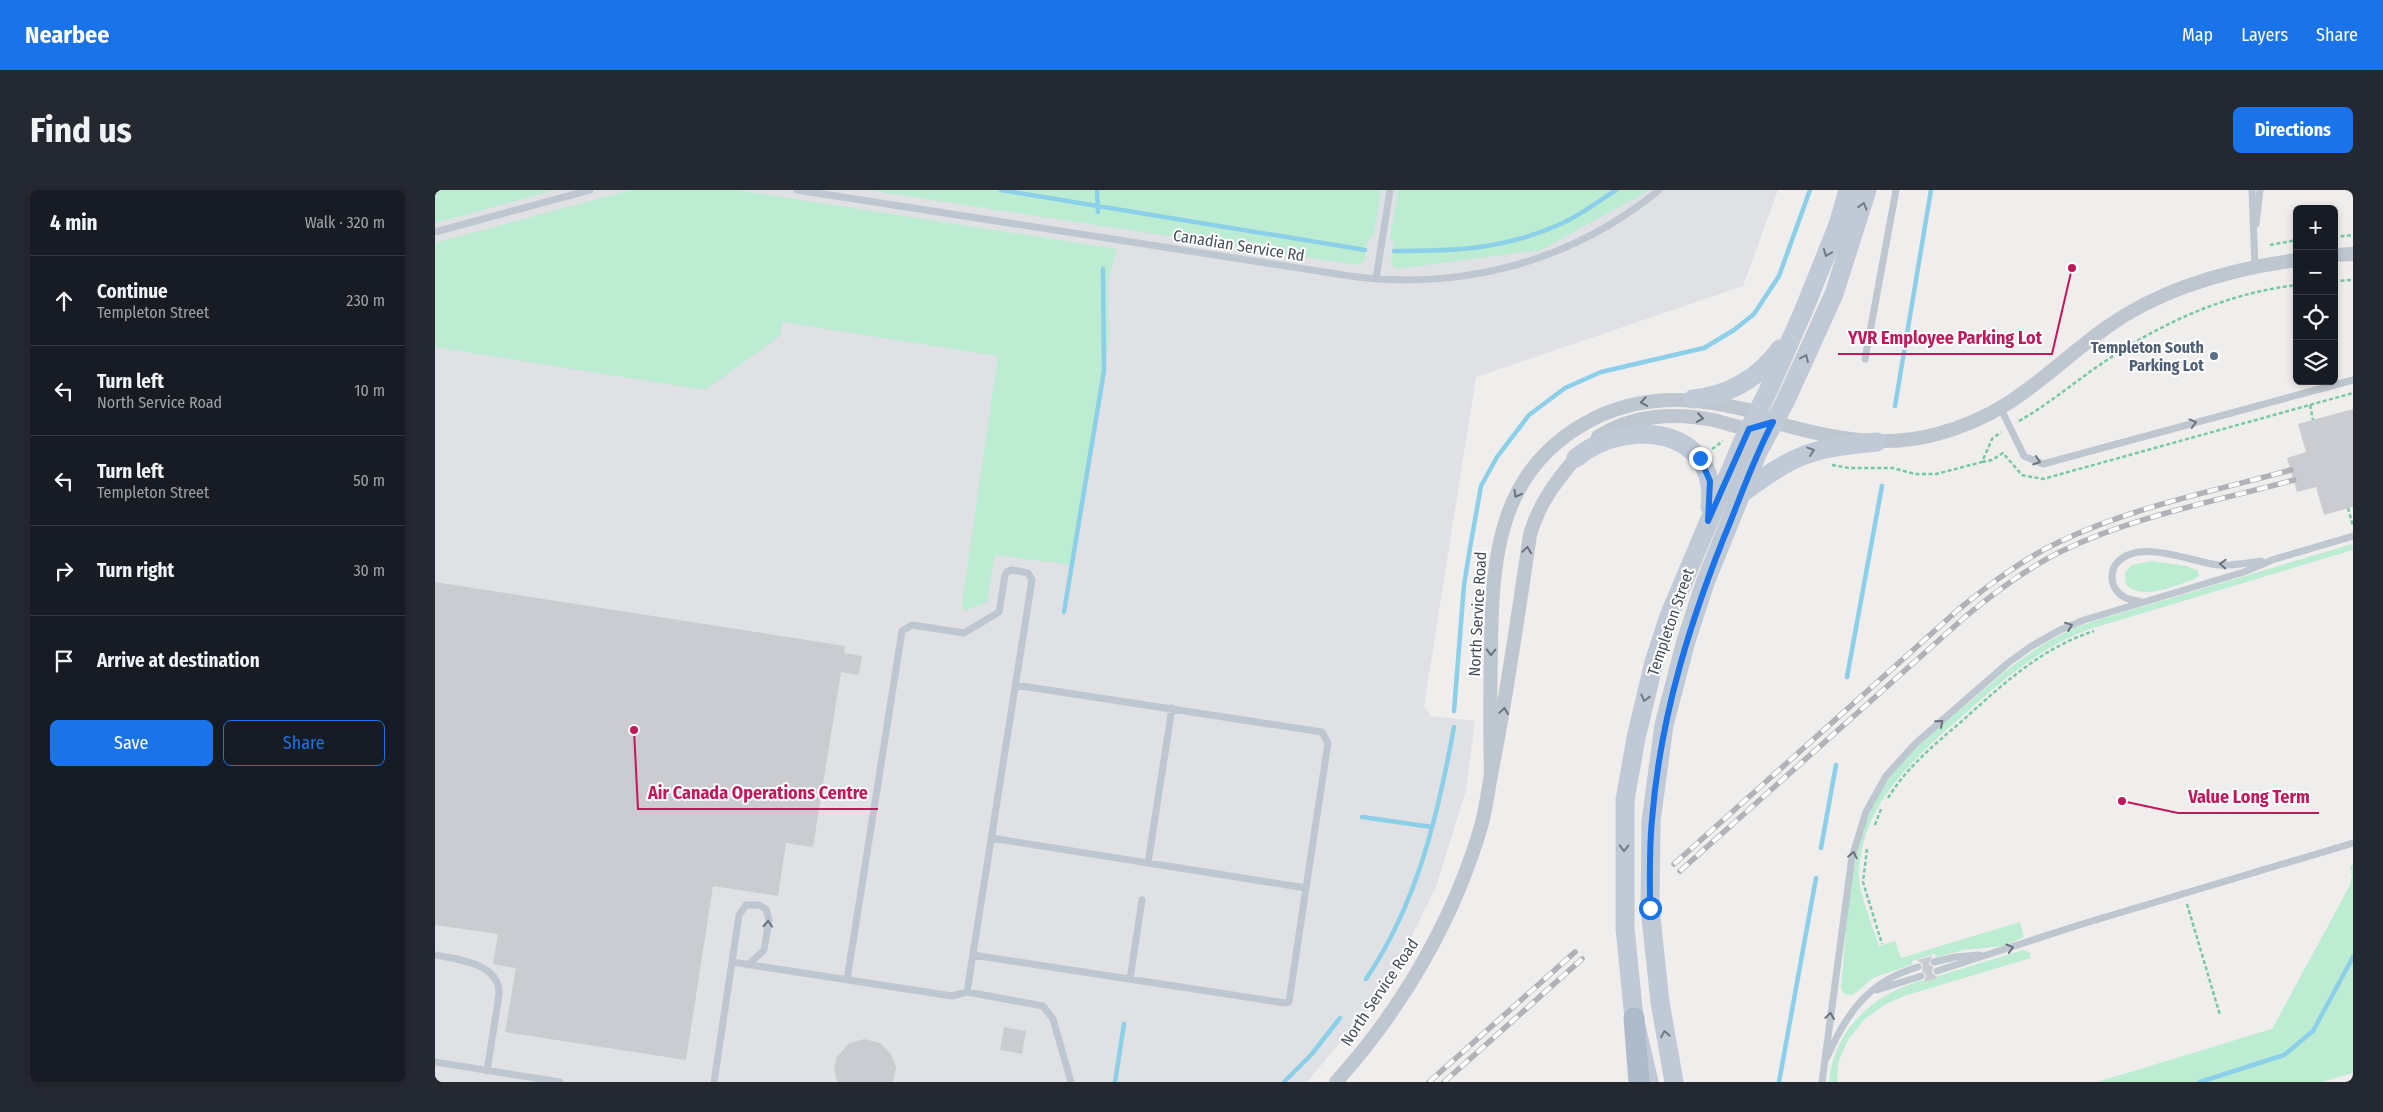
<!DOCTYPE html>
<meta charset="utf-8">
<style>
body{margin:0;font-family:"Fira Sans Condensed",sans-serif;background:#242831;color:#f1f3f6}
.controls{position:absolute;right:15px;top:15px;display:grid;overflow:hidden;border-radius:8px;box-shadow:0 2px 8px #0003}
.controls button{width:45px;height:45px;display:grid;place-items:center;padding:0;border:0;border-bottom:1px solid #363941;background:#171b24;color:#f1f3f6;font:25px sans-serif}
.stop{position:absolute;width:15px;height:15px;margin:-11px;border:4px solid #1a73e8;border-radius:50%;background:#fff}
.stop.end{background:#1a73e8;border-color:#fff;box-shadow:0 1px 5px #0008}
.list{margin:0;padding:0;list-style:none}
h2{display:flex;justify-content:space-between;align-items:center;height:65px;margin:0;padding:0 20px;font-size:21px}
h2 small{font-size:16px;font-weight:400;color:#9ea1a6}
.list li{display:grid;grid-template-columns:32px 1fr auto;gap:15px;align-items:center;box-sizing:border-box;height:90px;padding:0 20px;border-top:1px solid #363941}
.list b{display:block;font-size:19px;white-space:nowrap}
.list p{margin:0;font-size:16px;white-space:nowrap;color:#9ea1a6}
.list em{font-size:16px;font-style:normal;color:#9ea1a6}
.actions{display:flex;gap:10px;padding:15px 20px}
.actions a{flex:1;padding:11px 0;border:1px solid #1a73e8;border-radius:8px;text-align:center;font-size:18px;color:#1a73e8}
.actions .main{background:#1a73e8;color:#fff}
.icon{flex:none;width:28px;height:28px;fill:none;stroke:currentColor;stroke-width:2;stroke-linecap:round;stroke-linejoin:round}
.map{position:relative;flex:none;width:1918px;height:892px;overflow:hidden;border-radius:8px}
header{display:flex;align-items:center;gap:30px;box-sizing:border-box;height:70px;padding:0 25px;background:#1a73e8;color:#fff}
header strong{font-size:24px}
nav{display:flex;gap:28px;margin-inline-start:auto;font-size:18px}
.intro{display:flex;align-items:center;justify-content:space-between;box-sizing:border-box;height:120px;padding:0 30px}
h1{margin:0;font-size:35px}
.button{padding:12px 22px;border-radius:8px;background:#1a73e8;color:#fff;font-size:18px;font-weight:700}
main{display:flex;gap:30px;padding:0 30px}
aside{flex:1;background:#171b24;border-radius:8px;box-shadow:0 2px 8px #0003}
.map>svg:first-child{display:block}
</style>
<header>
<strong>Nearbee</strong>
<nav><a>Map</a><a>Layers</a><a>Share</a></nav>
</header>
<div class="intro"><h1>Find us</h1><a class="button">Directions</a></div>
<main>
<aside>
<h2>4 min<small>Walk · 320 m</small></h2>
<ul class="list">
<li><svg class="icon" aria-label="ahead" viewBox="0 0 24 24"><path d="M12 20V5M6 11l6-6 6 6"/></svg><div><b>Continue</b><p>Templeton Street</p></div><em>230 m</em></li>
<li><svg class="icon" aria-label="left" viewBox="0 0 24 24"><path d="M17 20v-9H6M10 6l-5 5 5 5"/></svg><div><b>Turn left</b><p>North Service Road</p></div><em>10 m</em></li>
<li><svg class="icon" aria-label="left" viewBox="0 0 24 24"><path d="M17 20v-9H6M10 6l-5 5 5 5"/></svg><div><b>Turn left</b><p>Templeton Street</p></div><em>50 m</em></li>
<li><svg class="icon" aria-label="right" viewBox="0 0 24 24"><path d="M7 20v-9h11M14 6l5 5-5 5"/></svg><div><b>Turn right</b></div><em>30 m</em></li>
<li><svg class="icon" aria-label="arrive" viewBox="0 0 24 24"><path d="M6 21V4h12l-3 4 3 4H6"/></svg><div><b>Arrive at destination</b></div></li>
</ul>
<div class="actions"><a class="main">Save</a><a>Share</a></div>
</aside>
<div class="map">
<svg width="1918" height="892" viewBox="0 0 1918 892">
<rect width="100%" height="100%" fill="#f0eded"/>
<path fill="#dfe1e5" d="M0,0H1343L1308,96L1041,187L989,516L996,526L1040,531L1031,600L1001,697L952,797L872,892H0Z"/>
<path fill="#bcecd2" d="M0,0H120L0,33Z
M196,0H302L682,59L673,92L674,150L639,375L560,365L552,412L529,421L527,413L563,166L347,132L345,146L270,200L0,157V53Z
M433,0H946L939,45L933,50L929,71L923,75Z
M963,0H1215L1106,60L961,79L956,73L959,51L955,50Z
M1917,354L1918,360L1658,438C1608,455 1572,487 1533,521C1483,565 1424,613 1424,687C1424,703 1439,739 1444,756L1460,751L1466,768L1585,732L1589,747L1568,756L1529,760L1502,767L1500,764L1477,771L1478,774L1438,788L1418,805L1409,804L1406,798C1414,728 1412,642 1457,584C1480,556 1510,533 1537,510C1574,477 1609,448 1656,432Z
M1716,371L1752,376L1763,381L1764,386L1760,389C1741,395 1707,412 1691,394L1690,383L1697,375Z
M1918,675V883L1887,892H1662L1837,839L1914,697L1917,687L1915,676Z
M1588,760L1594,762L1596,768L1472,805L1449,815L1429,830L1413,850L1403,873L1402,892H1394C1399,839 1438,804 1488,790L1489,792L1503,788V786Z"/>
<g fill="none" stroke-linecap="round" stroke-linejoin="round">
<path stroke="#8bcfe8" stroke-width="4.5" d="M566,0L930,60
M662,0L663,22
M959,61C1018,61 1065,60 1121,36C1142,28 1162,12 1181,0
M1460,216L1496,0
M629,422L669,181L668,79
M1412,487L1447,296
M1019,521L1029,395L1035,358L1046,296L1062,267L1094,225L1130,198L1166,182L1269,158L1299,140L1319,124L1344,86L1375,0
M927,627L997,637
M1386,658L1401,575
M931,789C982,714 1003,625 1019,537
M680,892L689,834
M849,892L876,865L905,828
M1344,892L1381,688
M1765,892L1849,865L1878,841L1918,767"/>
</g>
<path fill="#caccd2" d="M1918,219V317L1889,325L1881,297L1862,302L1852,268L1871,262L1863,234Z
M0,392L410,456L409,463L427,466L424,485L406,482L378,657L351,653L343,706L278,696L251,870L70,842L81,778L58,774L63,744L0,735Z
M1497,766L1494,774L1498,777L1497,783L1503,788L1489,792L1491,785L1487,781L1488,775L1482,770Z
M569,837L591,841L587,864L565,860Z
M429,849L445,853L456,864L461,877L458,892H402L399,877L402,867L413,854Z"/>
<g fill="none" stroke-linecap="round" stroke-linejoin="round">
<path stroke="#76c9a5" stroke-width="2.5" stroke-dasharray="4 2.5" stroke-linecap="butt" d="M1899,47L1918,45
M1835,55L1862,50
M1899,91L1918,90
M1875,215L1878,230
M1584,231C1614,214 1642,190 1672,170C1728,132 1793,103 1862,95
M1277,259L1288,251
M1547,272L1557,270L1568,263L1587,285L1608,289L1918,203
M1397,275L1414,278H1458L1480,284H1501L1547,272L1557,249L1566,242
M1913,318L1918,336
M1453,608C1472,577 1499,555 1527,531C1567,495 1606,458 1659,441
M1440,635L1446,619
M1432,659L1428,692L1447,754
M1752,714L1785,825"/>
<path stroke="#bec7cf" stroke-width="7" d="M362,0L915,86C1027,101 1136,72 1224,0
M1817,0L1820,77
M1821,34L1825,0
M0,42L155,0
M941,89L955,0
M1430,169L1461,0
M1566,219L1589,266L1608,274L1918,190
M1704,411C1685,410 1672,396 1679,377C1699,345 1754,372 1784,375C1798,376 1812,373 1826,371
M556,648L871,698L893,553L887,542L580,495
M713,673L737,518
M0,765C24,769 66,774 64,805L52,881
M538,765L850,813L854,812L871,698
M297,772L517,806L532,802L608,816L618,829L636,892
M1499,772L1520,767L1544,765
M1502,781L1644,735L1918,653
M695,789L707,710
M412,790L467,441L477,435L529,443L564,422L570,385L573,381L578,380L593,383L597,390L532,802
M1442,800L1486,786
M1392,867C1412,822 1434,791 1483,777
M0,872L125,892
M279,892L304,725L311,715H324L331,719L334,730L329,760L313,775
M1387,892L1417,667L1431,622L1451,586L1480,554L1573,473L1595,457L1625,440L1649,430L1809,382L1837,370L1918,346"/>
<path stroke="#bec7cf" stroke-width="14" d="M1899,65L1918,64
M1163,247C1197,225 1239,222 1278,230C1293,233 1309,241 1323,237
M1056,586C1055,543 1055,501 1056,458C1057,364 1064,277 1158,229C1200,208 1243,206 1288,215C1299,217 1312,219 1322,223C1329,226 1335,231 1342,233C1395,248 1448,259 1502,244C1580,223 1611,181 1672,137C1727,98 1796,79 1862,70
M901,892C967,819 1020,728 1047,633C1051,617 1053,601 1056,585C1072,505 1083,425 1095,345C1104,312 1124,287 1147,261"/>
<path stroke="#c0c9d6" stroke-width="19" d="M1258,209C1294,205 1323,189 1345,159
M1141,268C1190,226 1285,237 1275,317
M1306,304C1360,264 1375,258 1442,252
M1214,892L1199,828L1190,738V610L1201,548L1219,472L1234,426L1307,253L1333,201L1368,122L1403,35L1413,0
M1239,892L1225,812L1215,718L1216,631L1229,535L1251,451L1270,393L1323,262L1350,212L1399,104L1432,0"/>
<path stroke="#aebbcb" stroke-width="21" d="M1199,828L1204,892"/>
<defs>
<path id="rail" d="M1239,674L1524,419C1555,394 1588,369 1624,352C1697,317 1779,301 1856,280
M1245,681L1530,427C1560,402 1592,378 1627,361C1699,326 1782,311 1859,290
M994,892L1140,762
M1009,892L1147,769"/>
</defs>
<use href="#rail" stroke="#b0b2b7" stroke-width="5.5"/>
<use href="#rail" stroke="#fff" stroke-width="4" stroke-dasharray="11" stroke-linecap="butt"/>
</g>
<defs><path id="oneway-chevron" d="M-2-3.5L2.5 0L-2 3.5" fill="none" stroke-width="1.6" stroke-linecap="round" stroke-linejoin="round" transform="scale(1.25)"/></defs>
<g stroke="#717a85">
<use href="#oneway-chevron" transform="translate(1428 16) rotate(-73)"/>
<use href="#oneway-chevron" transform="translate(1392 63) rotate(112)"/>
<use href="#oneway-chevron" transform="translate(1370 168) rotate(-65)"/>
<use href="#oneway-chevron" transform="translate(1376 261) rotate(-18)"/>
<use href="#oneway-chevron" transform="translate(1210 508) rotate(104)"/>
<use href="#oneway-chevron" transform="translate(1189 658) rotate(91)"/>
<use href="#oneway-chevron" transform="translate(1230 844) rotate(-100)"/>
</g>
<g stroke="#6a737d">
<use href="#oneway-chevron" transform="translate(1209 212) rotate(170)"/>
<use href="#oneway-chevron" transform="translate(1265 228) rotate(8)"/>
<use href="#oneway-chevron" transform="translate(1758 233) rotate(-15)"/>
<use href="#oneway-chevron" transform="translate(1602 271) rotate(18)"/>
<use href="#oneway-chevron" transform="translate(1082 304) rotate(119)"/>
<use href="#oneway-chevron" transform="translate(1092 360) rotate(-82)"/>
<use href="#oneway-chevron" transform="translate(1788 374) rotate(-177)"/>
<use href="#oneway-chevron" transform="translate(1634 436) rotate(-21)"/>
<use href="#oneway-chevron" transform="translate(1056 462) rotate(91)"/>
<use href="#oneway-chevron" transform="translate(1069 521) rotate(-82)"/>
<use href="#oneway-chevron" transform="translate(1505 533) rotate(-41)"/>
<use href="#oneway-chevron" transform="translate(1418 665) rotate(-78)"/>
<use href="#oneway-chevron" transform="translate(333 734) rotate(-87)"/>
<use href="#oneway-chevron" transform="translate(1575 758) rotate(-17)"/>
<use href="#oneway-chevron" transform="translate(1395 826) rotate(-82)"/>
</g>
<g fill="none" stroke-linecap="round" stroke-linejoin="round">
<path stroke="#1a73e8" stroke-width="6" d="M1215,718C1215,689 1214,659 1217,630C1225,526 1256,427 1296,330C1309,297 1321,264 1338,232L1314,239L1273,331L1275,291L1265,268"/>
</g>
<circle fill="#5c6f8a" stroke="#fff" stroke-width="2" cx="1779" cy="166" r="5"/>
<g text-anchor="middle" stroke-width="4" stroke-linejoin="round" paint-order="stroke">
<g font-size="16" fill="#464f5a" stroke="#fff">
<text transform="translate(804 55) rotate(9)" y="6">Canadian Service Rd</text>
<text transform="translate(1042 424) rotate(-87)" y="6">North Service Road</text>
<text transform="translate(1235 432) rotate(-71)" y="6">Templeton Street</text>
<text transform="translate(944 802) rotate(-56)" y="6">North Service Road</text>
</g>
<g font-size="16" font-weight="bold" fill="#4e5e75" stroke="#fff" text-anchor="end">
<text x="1769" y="163">Templeton South<tspan x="1769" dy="18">Parking Lot</tspan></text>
</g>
</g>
<path fill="none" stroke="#c2185b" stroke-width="2" d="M1637 78L1617 164H1403M199 540L203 619H443M1687 611L1743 623H1884"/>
<g fill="#c2185b" stroke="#fff" stroke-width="2">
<circle cx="1637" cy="78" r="5"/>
<circle cx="199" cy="540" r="5"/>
<circle cx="1687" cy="611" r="5"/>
</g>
<g font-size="18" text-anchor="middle" font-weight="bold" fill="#c2185b" stroke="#fff" stroke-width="4" stroke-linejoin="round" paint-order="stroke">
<text x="1510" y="154">YVR Employee Parking Lot</text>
<text x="323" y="609">Air Canada Operations Centre</text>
<text x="1814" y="613">Value Long Term</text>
</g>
</svg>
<div class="controls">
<button>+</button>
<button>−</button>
<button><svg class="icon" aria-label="locate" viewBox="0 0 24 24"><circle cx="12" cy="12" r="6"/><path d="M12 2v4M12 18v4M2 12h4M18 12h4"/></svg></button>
<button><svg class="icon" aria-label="layers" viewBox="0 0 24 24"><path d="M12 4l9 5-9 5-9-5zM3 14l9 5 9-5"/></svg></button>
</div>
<div class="stop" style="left:1215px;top:718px"></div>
<div class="stop end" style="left:1265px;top:268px"></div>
</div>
</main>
